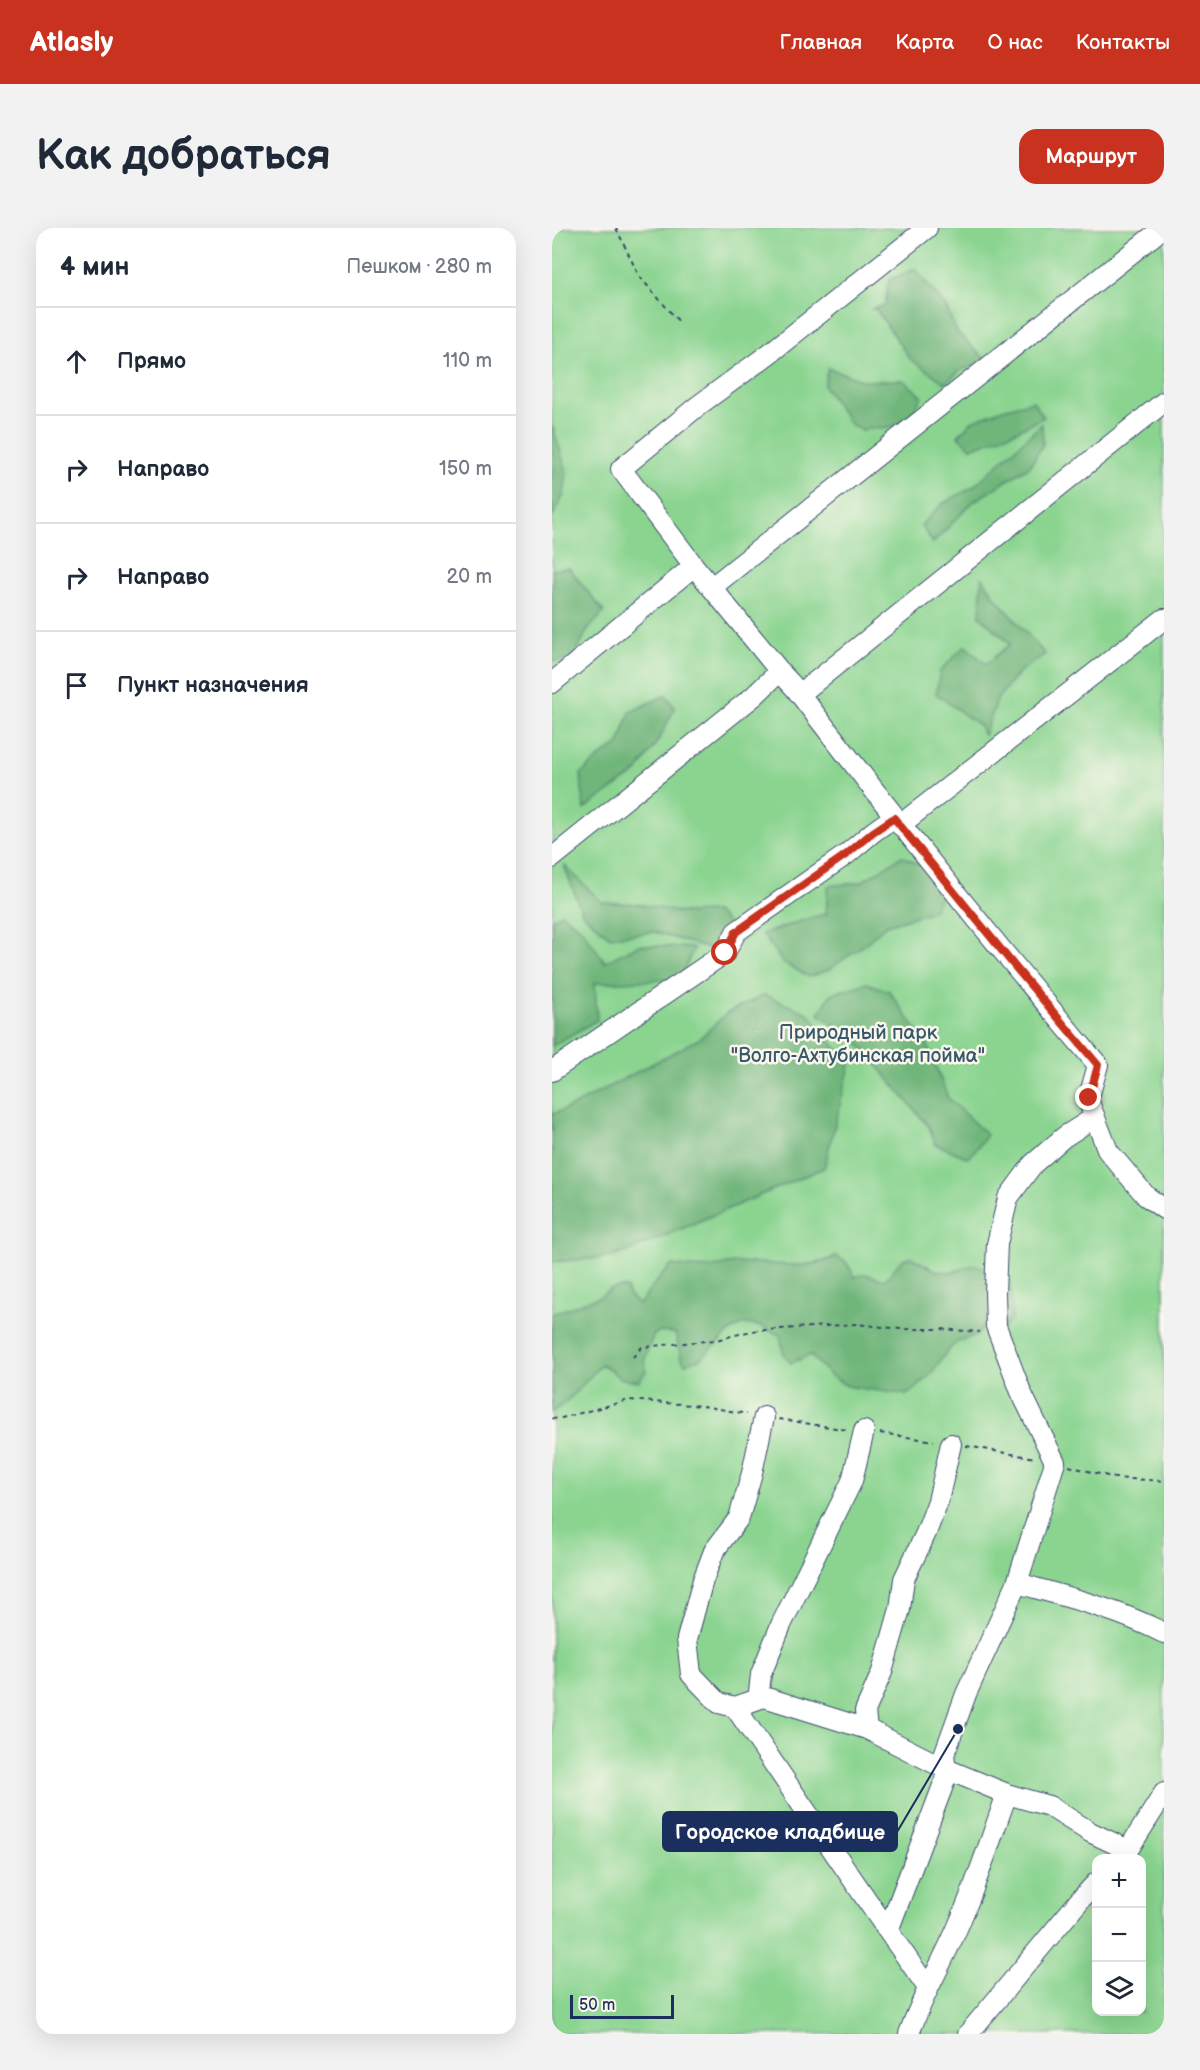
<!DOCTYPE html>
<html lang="ru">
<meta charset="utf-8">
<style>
body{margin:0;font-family:"Balsamiq Sans",sans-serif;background:#f2f2f3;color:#1f2937}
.controls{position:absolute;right:18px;bottom:18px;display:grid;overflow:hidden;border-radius:12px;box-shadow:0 6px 24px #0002}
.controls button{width:54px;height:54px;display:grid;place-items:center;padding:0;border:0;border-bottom:2px solid #e0e1e3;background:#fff;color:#1f2937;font:30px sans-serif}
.scale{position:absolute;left:18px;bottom:15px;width:104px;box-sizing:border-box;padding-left:6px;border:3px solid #1b2f5e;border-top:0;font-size:16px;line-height:21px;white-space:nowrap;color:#1b2f5e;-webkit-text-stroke:4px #fbf7ec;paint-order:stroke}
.stop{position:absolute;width:18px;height:18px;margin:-14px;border:4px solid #c8321e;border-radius:50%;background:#fff}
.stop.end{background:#c8321e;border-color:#fff;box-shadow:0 2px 6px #0008}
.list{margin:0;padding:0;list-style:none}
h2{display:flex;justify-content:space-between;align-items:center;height:78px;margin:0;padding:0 24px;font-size:26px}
h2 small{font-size:20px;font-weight:400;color:#747a83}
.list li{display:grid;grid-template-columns:39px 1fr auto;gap:18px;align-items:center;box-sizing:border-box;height:108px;padding:0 24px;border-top:2px solid #e0e1e3}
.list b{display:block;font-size:22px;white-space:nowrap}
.list em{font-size:20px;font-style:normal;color:#747a83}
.icon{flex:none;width:33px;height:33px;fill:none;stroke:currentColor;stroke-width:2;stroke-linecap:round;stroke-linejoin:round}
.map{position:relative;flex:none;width:612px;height:1806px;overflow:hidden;border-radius:18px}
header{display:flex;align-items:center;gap:36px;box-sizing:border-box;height:84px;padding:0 30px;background:#c8321e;color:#fff}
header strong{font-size:28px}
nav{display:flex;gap:33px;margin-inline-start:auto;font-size:21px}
.intro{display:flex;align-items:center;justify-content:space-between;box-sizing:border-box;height:144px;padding:0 36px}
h1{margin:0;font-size:42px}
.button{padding:15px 27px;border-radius:18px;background:#c8321e;color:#fff;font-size:21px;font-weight:700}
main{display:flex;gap:36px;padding:0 36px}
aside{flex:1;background:#fff;border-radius:18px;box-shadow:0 6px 24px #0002}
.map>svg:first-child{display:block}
</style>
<header>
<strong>Atlasly</strong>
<nav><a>Главная</a><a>Карта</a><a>О нас</a><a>Контакты</a></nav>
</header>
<div class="intro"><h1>Как добраться</h1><a class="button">Маршрут</a></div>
<main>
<aside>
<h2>4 мин<small>Пешком · 280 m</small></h2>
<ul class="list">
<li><svg class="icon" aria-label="ahead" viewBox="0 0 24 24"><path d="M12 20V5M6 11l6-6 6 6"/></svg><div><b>Прямо</b></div><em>110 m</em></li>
<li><svg class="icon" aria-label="right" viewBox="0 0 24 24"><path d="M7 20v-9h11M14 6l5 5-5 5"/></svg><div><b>Направо</b></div><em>150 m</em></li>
<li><svg class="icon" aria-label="right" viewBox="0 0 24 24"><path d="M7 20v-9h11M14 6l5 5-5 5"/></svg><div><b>Направо</b></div><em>20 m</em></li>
<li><svg class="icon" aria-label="arrive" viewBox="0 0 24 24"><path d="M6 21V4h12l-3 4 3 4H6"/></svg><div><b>Пункт назначения</b></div></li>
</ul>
</aside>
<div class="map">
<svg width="612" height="1806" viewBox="0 0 612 1806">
<rect width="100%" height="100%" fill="#fbf7ec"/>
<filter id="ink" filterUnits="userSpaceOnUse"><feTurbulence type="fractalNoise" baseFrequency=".0167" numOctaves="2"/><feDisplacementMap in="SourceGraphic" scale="12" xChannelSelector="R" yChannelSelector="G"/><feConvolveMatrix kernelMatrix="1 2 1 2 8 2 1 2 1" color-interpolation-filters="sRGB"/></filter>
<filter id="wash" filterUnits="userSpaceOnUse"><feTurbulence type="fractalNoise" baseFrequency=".008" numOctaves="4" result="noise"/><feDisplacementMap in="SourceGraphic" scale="24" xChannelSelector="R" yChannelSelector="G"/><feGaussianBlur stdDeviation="1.35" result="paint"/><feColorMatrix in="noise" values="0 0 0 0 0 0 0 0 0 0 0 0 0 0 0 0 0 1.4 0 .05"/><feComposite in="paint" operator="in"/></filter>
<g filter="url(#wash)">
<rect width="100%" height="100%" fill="#eddfbe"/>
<path fill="#8ad490" stroke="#528277" stroke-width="1.5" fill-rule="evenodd" d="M0,0H612V1806H0ZM544,1630H590V1784H544Z"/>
<path fill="#6fb67a" stroke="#45726c" stroke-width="1.5" d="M363,41L394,79L405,104L436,134L409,142L393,155L358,131L324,81H319L333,77L337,52Z
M276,140L312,153L351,152L370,168L363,181L345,198L310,202L299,197L272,158Z
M481,173L492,189L462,204L419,220L406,208L420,193L451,181Z
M490,196L491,216L478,238L421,274L381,315L369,297L390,276L421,259Z
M0,197L15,244L12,266L0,290Z
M17,340L52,384L35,403L21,432L0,433V342Z
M430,349L443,369L493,426L468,443L446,470L432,507L428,498L384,466L388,443L413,418L434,436L458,416L428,388Z
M114,467L123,480L107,511L85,544L32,581L29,546L49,528L67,516L78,484Z
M350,628L370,638L394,655L381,683L334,697L313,716L276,742L257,749L231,735L210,706C232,700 252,690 274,686L276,658L309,654Z
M12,637L50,674L86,676L132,685L164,684L184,704L162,722L102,704L58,709L30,685Z
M9,685L29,700L53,734L87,717L142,720L129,749L114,752L43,755L45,792L0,818V692Z
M314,755L337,763L376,818L396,870L435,907L417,930L383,916L377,899L304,812L267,786L279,766Z
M212,767L256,785L298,837L272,940L75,1024L60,1029L0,1034V886L17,880L147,811L175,785Z
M284,1028L294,1034L303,1049L313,1046L333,1052L350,1032L359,1029L383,1042L400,1044L423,1037L444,1043L459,1055L460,1091L446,1105L436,1092L424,1108C394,1112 392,1133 374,1151C369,1157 361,1162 355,1167L295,1158L279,1148L258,1127L239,1135L232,1127L228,1107L208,1098L193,1096L180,1102L149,1130L133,1136L129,1130L123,1105L108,1104L102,1106L93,1129L94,1143L87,1153L67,1150L59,1142L49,1136C38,1149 13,1177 0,1184V1086L49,1068C56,1061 64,1058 74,1060L77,1068L87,1077L103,1055L120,1037C134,1039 148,1041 162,1039C170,1038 177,1035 185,1035C218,1032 253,1045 284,1028Z"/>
</g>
<g filter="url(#ink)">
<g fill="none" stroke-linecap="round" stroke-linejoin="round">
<defs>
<path id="minor" d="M375,0L218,125L147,177L69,241L142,338L230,446L243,460C341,588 441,714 546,837L536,872L556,923L594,968L612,981
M160,359L611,0
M0,455L142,338
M248,466L612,174
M348,597L612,391
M0,630L202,468L228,443
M0,843L173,725L184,704L295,626L321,604L342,589
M543,889L512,909L481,936L456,970L445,1016L443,1065L444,1098L469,1164L503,1234L465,1355C515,1369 565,1381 612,1405
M312,1203L300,1253L229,1397L209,1446L207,1464L212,1469L315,1501
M399,1216L386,1273L374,1305L352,1351L348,1381L330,1444L313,1483L315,1501L394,1541L455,1566
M212,1469L183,1479L167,1475L139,1446L135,1411L151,1352L162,1323L187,1290L200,1245L212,1189
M183,1479L336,1703
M376,1760L336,1703L395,1547L392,1527L414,1466L465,1355
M357,1806C370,1768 391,1734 407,1696C425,1654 439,1610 455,1566L497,1578L538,1604L576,1622L612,1565
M416,1806L528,1672L544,1655"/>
</defs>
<use href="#minor" stroke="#3a496c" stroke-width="22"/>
<path stroke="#3a496c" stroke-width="2" stroke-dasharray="4.5 4.5" stroke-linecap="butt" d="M64,0L87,48L128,95
M81,1129L90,1119L164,1112L199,1103L304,1096L348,1101H388L428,1104
M0,1190L6,1191L77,1172L151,1178L195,1186
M227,1191L296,1202
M328,1205L382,1213
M414,1218L483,1230
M517,1238L563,1250L612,1253"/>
<use href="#minor" stroke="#fff" stroke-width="20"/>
</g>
</g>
<g fill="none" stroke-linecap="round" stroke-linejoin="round" filter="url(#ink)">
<path stroke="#c8321e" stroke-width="8" d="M173,725L184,704L295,626L321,604L342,590L464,740L546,837L537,870"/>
</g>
<g text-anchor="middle" stroke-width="5" stroke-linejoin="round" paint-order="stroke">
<g font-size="20" fill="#37586a" stroke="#fbf7ec">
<text x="306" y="811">Природный парк<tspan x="306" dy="23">"Волго-Ахтубинская пойма"</tspan></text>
</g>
</g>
<path fill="none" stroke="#1b2f5e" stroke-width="2" d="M406 1501L345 1604"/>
<circle fill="#1b2f5e" stroke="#fbf7ec" stroke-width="2" cx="406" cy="1501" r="6"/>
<rect fill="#1b2f5e" stroke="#1b2f5e" stroke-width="2" x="111" y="1584" width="234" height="39" rx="6"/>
<g font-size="21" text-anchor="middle" font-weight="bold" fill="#fff">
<text x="228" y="1611">Городское кладбище</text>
</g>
</svg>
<div class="controls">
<button>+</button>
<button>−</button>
<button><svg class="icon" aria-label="layers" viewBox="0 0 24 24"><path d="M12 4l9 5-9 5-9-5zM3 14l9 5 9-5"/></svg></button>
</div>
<div class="scale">50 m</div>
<div class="stop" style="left:173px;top:725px"></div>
<div class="stop end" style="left:537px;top:870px"></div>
</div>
</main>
